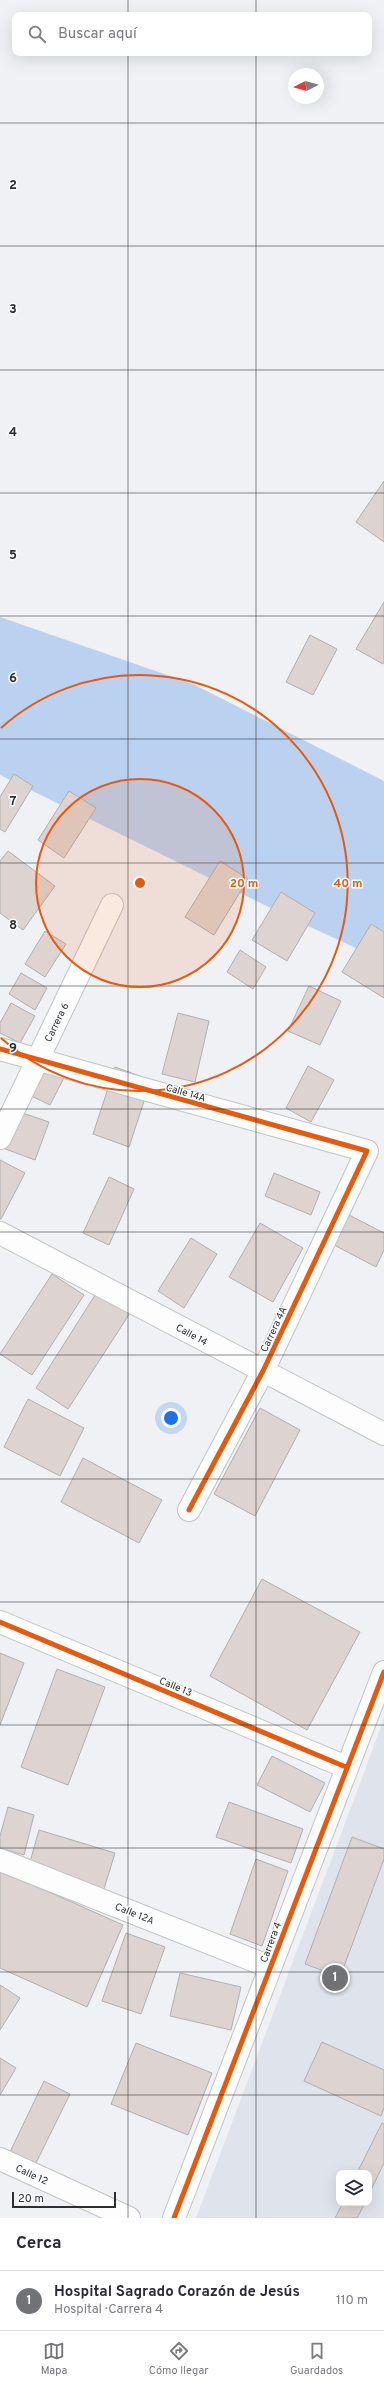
<!DOCTYPE html>
<html lang="es">
<meta charset="utf-8">
<style>
body{margin:0;font-family:Overpass,sans-serif;background:#f7f7f7;color:#2b2b33}
.controls{position:absolute;right:12px;bottom:12px;display:grid;overflow:hidden;border-radius:8px;box-shadow:0 4px 16px #0002}
.controls button{width:36px;height:36px;display:grid;place-items:center;padding:0;border:0;border-bottom:1px solid #e1e1e2;background:#fff;color:#2b2b33;font:20px sans-serif}
.compass{position:absolute;left:288px;top:68px;width:36px;height:36px;border-radius:50%;background:#fff;box-shadow:0 4px 16px #0002;rotate:264deg}
.scale{position:absolute;left:12px;bottom:10px;width:104px;box-sizing:border-box;padding-left:4px;border:2px solid #2c2e30;border-top:0;font-size:11px;line-height:14px;white-space:nowrap;color:#2c2e30;-webkit-text-stroke:3px #fdfeff;paint-order:stroke}
.you{position:absolute;left:171px;top:1418px;width:14px;height:14px;margin:-10px;border:3px solid #fff;border-radius:50%;background:#1a73e8;box-shadow:0 0 0 6px #1a73e833}
.badge{display:grid;place-items:center;width:26px;height:26px;border-radius:50%;background:#707275;color:#fff;font-size:13px;font-weight:700}
.pin{position:absolute;translate:-50% -50%;border:2px solid #fff;box-shadow:0 1px 4px #0006}
.list{margin:0;padding:0;list-style:none}
h2{display:flex;justify-content:space-between;align-items:center;height:52px;margin:0;padding:0 16px;font-size:17px}
h2 small{font-size:13px;font-weight:400;color:#7c7c81}
.list li{display:grid;grid-template-columns:26px 1fr auto;gap:12px;align-items:center;box-sizing:border-box;height:60px;padding:0 16px;border-top:1px solid #e1e1e2}
.list b{display:block;font-size:15px;white-space:nowrap}
.list p{margin:0;font-size:13px;white-space:nowrap;color:#7c7c81}
.list em{font-size:13px;font-style:normal;color:#7c7c81}
.icon{flex:none;width:22px;height:22px;fill:none;stroke:currentColor;stroke-width:2;stroke-linecap:round;stroke-linejoin:round}
.map{position:relative;flex:none;width:384px;height:2218px;overflow:hidden}
.search{position:absolute;background:#fff;box-shadow:0 4px 16px #0002;left:12px;right:12px;top:12px;height:44px;display:flex;align-items:center;gap:10px;box-sizing:border-box;padding:0 14px;border-radius:8px;color:#7c7c81;font-size:15px}
.sheet{height:112px;background:#fff}
nav{display:flex;justify-content:space-around;align-items:center;box-sizing:border-box;height:56px;border-top:1px solid #e1e1e2;background:#fff;font-size:11px;color:#7c7c81}
nav a{display:grid;justify-items:center;gap:2px}
nav .on{color:#707275}
.map>svg:first-child{display:block}
</style>
<div class="map">
<svg width="384" height="2218" viewBox="0 0 384 2218">
<rect width="100%" height="100%" fill="#eff1f4"/>
<path fill="#dfe3eb" fill-rule="evenodd" d="M384,1718V2218H196L361,1781ZM339,2173H369V2203H339Z"/>
<path fill="#bad2ef" d="M0,617L193,684L384,781V961L295,920L0,775Z"/>
<path fill="#ddd4d1" stroke="#afafb0" d="M384,481V542L356,522Z
M384,602V662L383,664L356,649Z
M310,635L337,649L313,695L286,682Z
M14,774L33,786L5,832L0,829V797Z
M69,791L96,808L64,858L38,840Z
M8,851L55,886L23,930L0,913V861Z
M220,861L248,879L214,935L185,917Z
M281,892L315,913L287,961L252,940Z
M371,924L384,932V998L342,972Z
M45,931L66,944L45,977L25,964Z
M240,950L266,967L253,989L227,972Z
M21,973L47,988L35,1010L9,994Z
M309,986L341,1001L320,1045L288,1031Z
M11,1003L35,1016L20,1043L0,1033V1023Z
M178,1013L209,1021L195,1082L162,1074Z
M39,1045L72,1062L50,1105L17,1089Z
M308,1066L334,1080L311,1122L286,1108Z
M115,1067L151,1080L129,1147L93,1134Z
M11,1109L49,1122L35,1160L0,1147Z
M0,1160L25,1173L1,1219H0Z
M274,1173L320,1192L311,1215L265,1196Z
M109,1177L134,1189L109,1245L83,1233Z
M349,1215L384,1233V1250L376,1267L334,1245Z
M260,1223L303,1248L273,1302L229,1277Z
M191,1238L217,1254L184,1308L158,1291Z
M52,1274L84,1295L32,1375L0,1354Z
M97,1292L130,1313L68,1409L36,1388Z
M28,1399L84,1428L60,1476L4,1447Z
M260,1408L300,1430L255,1516L214,1494Z
M83,1458L162,1500L139,1543L61,1502Z
M262,1579L360,1632L307,1730L210,1676Z
M0,1653L24,1663L0,1725Z
M57,1669L105,1687L68,1785L21,1767Z
M272,1756L325,1783L310,1812L257,1785Z
M229,1802L303,1829L291,1863L216,1837Z
M8,1807L34,1815L24,1855L0,1848V1836Z
M39,1830L115,1853L103,1892L28,1869Z
M352,1837L384,1849V1859L340,1977L305,1964Z
M256,1859L288,1871L262,1946L230,1934Z
M0,1870L123,1925L87,2007L0,1968Z
M126,1933L165,1947L141,2014L102,2001Z
M180,1973L241,1987L231,2030L170,2016Z
M0,1985L20,1998L0,2030Z
M322,2042L384,2070V2108L381,2116L304,2081Z
M136,2043L212,2073L188,2135L111,2104Z
M0,2058L16,2068L0,2095Z
M44,2081L70,2094L35,2165L10,2152Z
M382,2123L384,2124V2163L369,2194V2173H357Z
M343,2203H365L357,2218H335Z"/>
<g fill="none" stroke-linecap="round" stroke-linejoin="round">
<defs>
<path id="minor" d="M0,1049L367,1151L263,1371L189,1510
M0,1138L112,905
M0,1233L384,1434
M0,1622L346,1767
M0,1860L270,1967
M0,2159L129,2218
M174,2218L384,1672"/>
</defs>
<use href="#minor" stroke="#c1c3c5" stroke-width="24"/>
<use href="#minor" stroke="#fdfdfd" stroke-width="22"/>
<defs>
<path id="cycleway" d="M0,1049L367,1151L263,1371L189,1510
M0,1622L346,1767
M174,2218L384,1672"/>
</defs>
<use href="#cycleway" stroke="#fdfeff" stroke-width="8"/>
<use href="#cycleway" stroke="#e8590c" stroke-width="5"/>
</g>
<path fill="none" stroke="#2c2e30" stroke-width="1" stroke-opacity="0.55" d="M128,0V15M256,0V15M128,53V2218M256,53V2218M0,123H384M0,246H384M0,370H384M0,493H384M0,616H384M0,739H384M0,863H384M0,986H384M0,1109H384M0,1232H384M0,1355H384M0,1479H384M0,1602H384M0,1725H384M0,1848H384M0,1972H384M0,2095H384"/>
<circle cx="140" cy="883" r="104" fill="#e8590c" fill-opacity=".12"/>
<g fill="none" stroke="#e8590c" stroke-width="2">
<circle cx="140" cy="883" r="104"/>
<path d="M1 728A208 208 0 1 1 1 1038"/>
</g>
<g text-anchor="middle" stroke-width="3" stroke-linejoin="round" paint-order="stroke">
<g font-size="10" fill="#2c2e30" stroke="#fdfeff">
<text transform="translate(56 1022) rotate(-64)" y="4">Carrera 6</text>
<text transform="translate(186 1092) rotate(16)" y="4">Calle 14A</text>
<text transform="translate(273 1329) rotate(-65)" y="4">Carrera 4A</text>
<text transform="translate(192 1334) rotate(28)" y="4">Calle 14</text>
<text transform="translate(176 1686) rotate(23)" y="4">Calle 13</text>
<text transform="translate(135 1913) rotate(22)" y="4">Calle 12A</text>
<text transform="translate(270 1942) rotate(-69)" y="4">Carrera 4</text>
<text transform="translate(32 2174) rotate(25)" y="4">Calle 12</text>
</g>
</g>
<g font-size="13" text-anchor="middle" font-weight="bold" fill="#2c2e30" stroke="#fdfeff" stroke-width="3" stroke-linejoin="round" paint-order="stroke">
<text x="13" y="189">2</text>
<text x="13" y="313">3</text>
<text x="13" y="436">4</text>
<text x="13" y="559">5</text>
<text x="13" y="682">6</text>
<text x="13" y="805">7</text>
<text x="13" y="929">8</text>
<text x="13" y="1052">9</text>
</g>
<circle cx="140" cy="883" r="6" fill="#e8590c" stroke="#fdfeff" stroke-width="2"/>
<g font-size="12" text-anchor="middle" font-weight="bold" fill="#e8590c" stroke="#fdfeff" stroke-width="3" stroke-linejoin="round" paint-order="stroke">
<text x="244" y="887">20 m</text>
<text x="348" y="887">40 m</text>
</g>
</svg>
<div class="controls">
<button><svg class="icon" aria-label="layers" viewBox="0 0 24 24"><path d="M12 4l9 5-9 5-9-5zM3 14l9 5 9-5"/></svg></button>
</div>
<svg class="compass" viewBox="-18 -18 36 36"><path d="M0-13l5 13h-10z" fill="#e53935"/><path d="M0 13l5-13h-10z" fill="#7c7c81"/></svg>
<div class="scale">20 m</div>
<div class="you"></div>
<div class="pin badge" style="left:335px;top:1978px">1</div>
<div class="search"><svg class="icon" aria-label="search" viewBox="0 0 24 24"><circle cx="10" cy="10" r="6"/><path d="M15 15l6 6"/></svg>Buscar aquí</div>
</div>
<section class="sheet">
<h2>Cerca<small></small></h2>
<ul class="list">
<li><span class="badge">1</span><div><b>Hospital Sagrado Corazón de Jesús</b><p>Hospital · Carrera 4</p></div><em>110 m</em></li>
</ul>
</section>
<nav>
<a class="on"><svg class="icon" aria-label="map" viewBox="0 0 24 24"><path d="M3 6l6-2 6 2 6-2v14l-6 2-6-2-6 2zM9 4v14M15 6v14"/></svg>Mapa</a>
<a><svg class="icon" aria-label="directions" viewBox="0 0 24 24"><path d="M12 3l9 9-9 9-9-9zM9 14v-3h6M13 9l2 2-2 2"/></svg>Cómo llegar</a>
<a><svg class="icon" aria-label="saved" viewBox="0 0 24 24"><path d="M7 4h10v16l-5-4-5 4z"/></svg>Guardados</a>
</nav>
